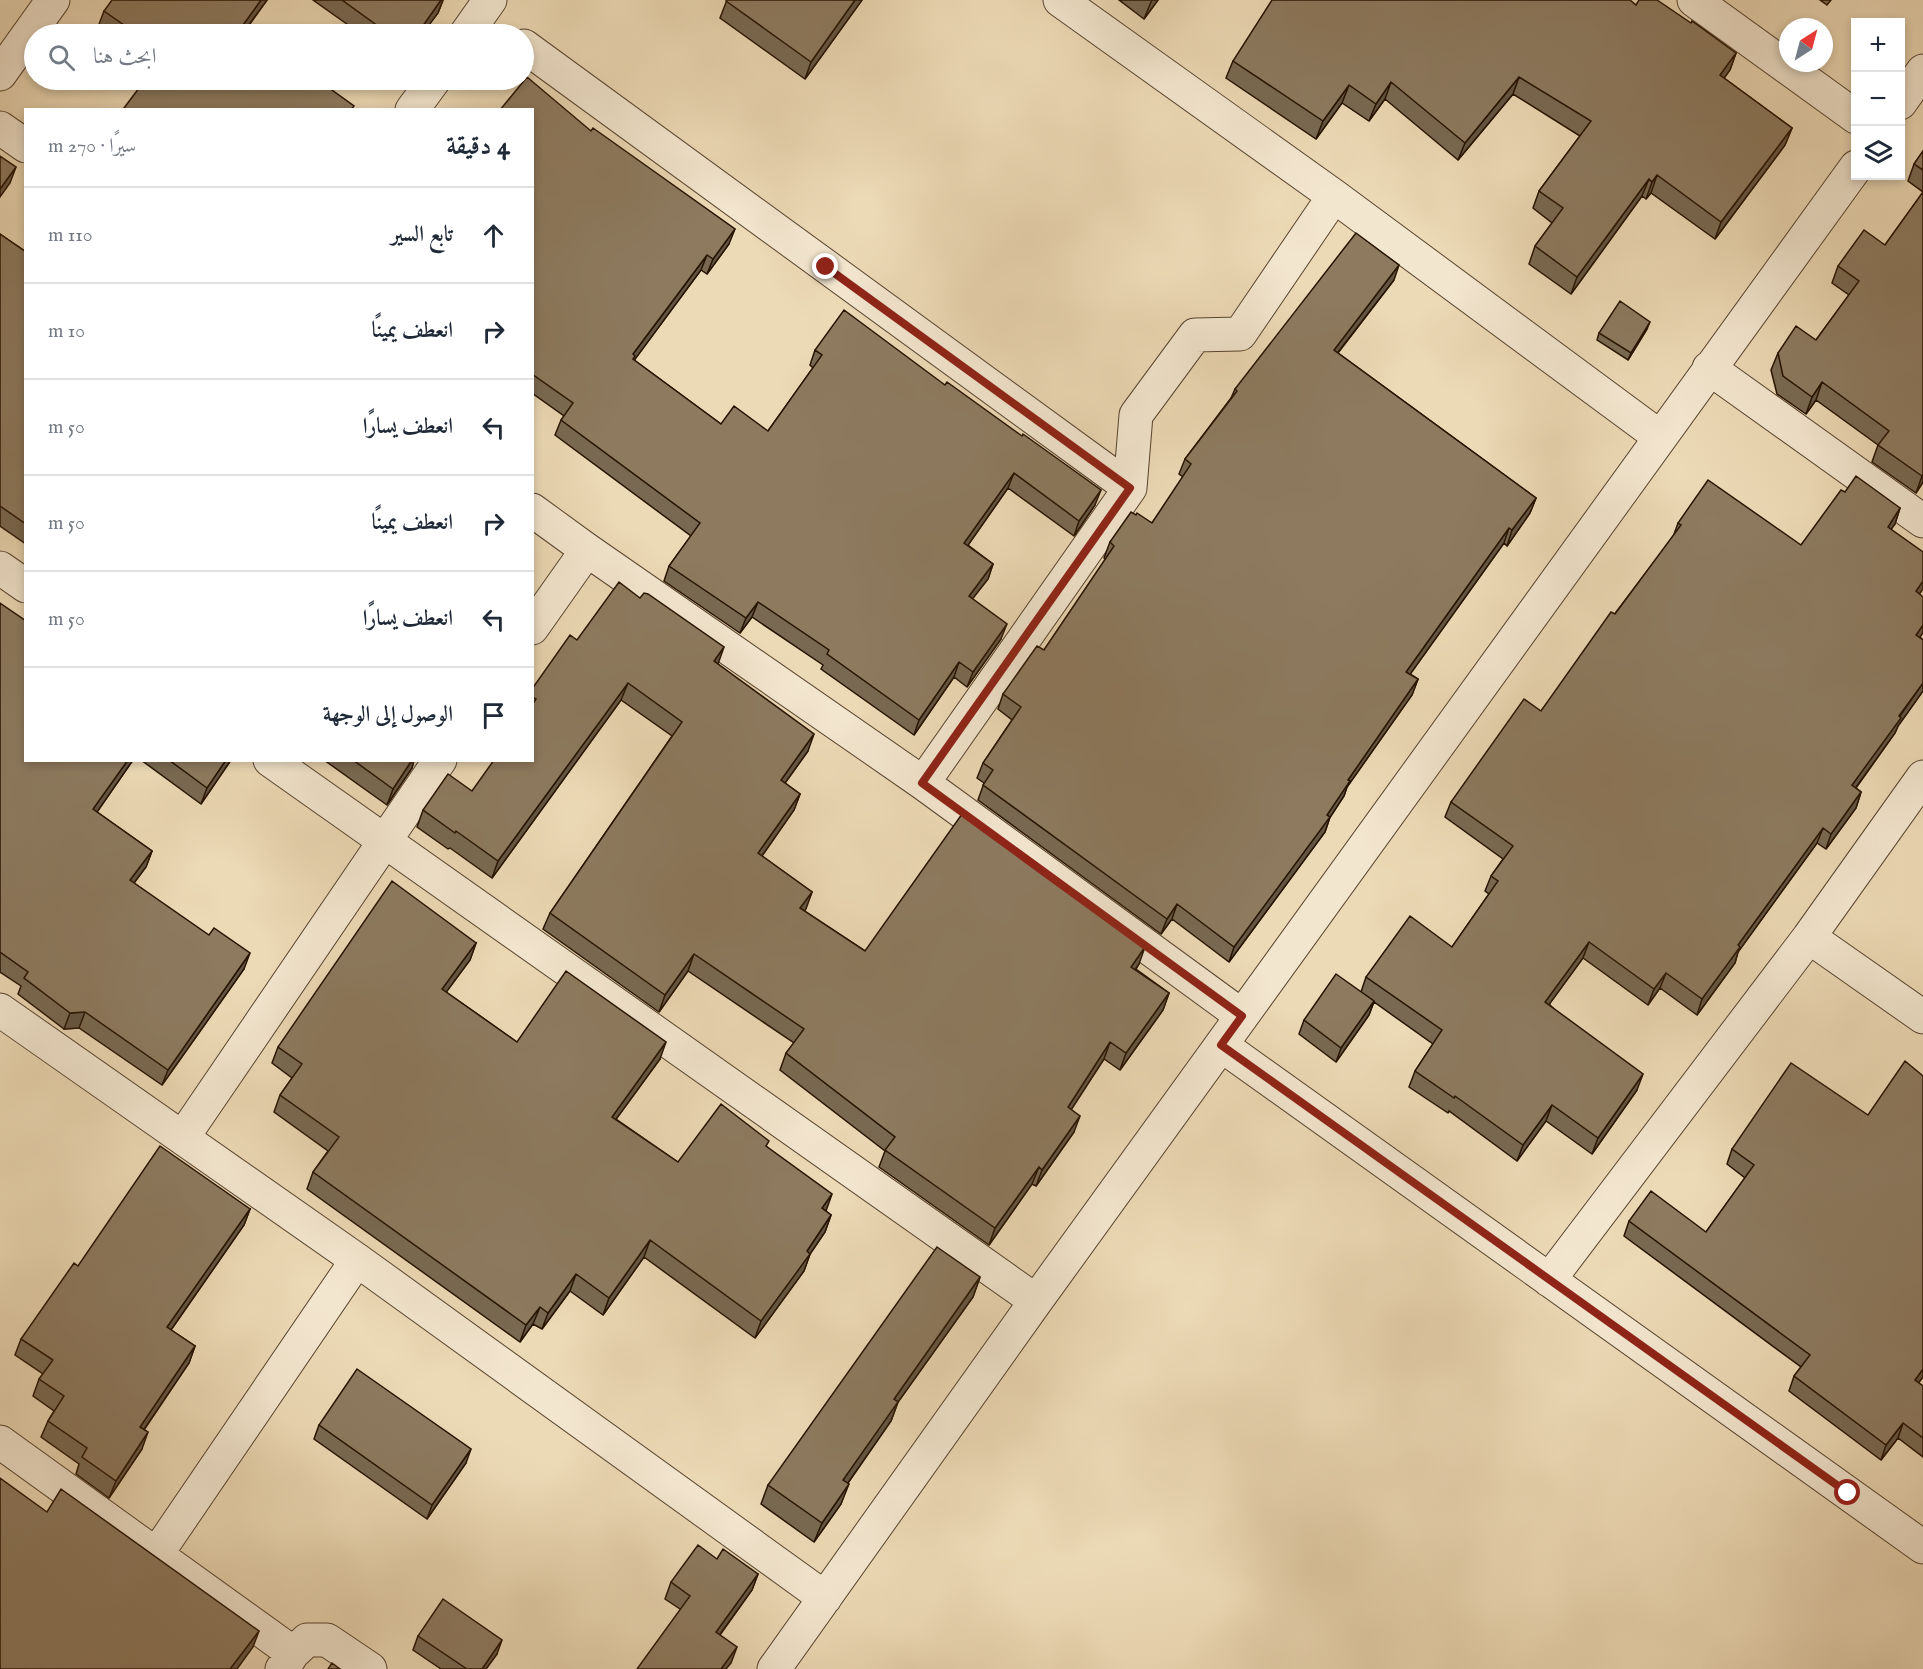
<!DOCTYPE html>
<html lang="ar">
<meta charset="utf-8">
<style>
body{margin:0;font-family:"IM FELL English",Amiri,serif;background:#f6f6f7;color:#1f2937;direction:rtl}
.controls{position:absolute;right:18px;top:18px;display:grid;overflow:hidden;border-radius:0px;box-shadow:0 3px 9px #0003}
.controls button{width:54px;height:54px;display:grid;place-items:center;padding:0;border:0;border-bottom:2px solid #e0e1e3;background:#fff;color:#1f2937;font:30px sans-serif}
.compass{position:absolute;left:1779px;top:18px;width:54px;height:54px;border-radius:50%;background:#fff;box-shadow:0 3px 9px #0003;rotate:36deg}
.stop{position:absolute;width:18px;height:18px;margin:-14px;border:4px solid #8f2418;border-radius:50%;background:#fff}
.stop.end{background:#8f2418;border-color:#fff;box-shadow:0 2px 6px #0008}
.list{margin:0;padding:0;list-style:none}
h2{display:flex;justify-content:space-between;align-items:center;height:78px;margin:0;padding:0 24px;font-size:26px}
h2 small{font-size:20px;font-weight:400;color:#747a83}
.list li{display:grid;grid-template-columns:39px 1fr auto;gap:18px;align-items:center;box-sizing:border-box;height:96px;padding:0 24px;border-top:2px solid #e0e1e3}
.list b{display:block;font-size:22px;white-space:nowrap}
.list em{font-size:20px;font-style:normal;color:#747a83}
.icon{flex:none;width:33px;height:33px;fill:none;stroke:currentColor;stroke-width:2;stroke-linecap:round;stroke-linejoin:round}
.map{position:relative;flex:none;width:1923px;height:1669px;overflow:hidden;direction:ltr}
.search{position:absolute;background:#fff;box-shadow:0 3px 9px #0003;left:24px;top:24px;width:510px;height:66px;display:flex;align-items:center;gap:15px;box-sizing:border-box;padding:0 21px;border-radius:33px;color:#747a83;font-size:22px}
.panel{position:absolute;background:#fff;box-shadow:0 3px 9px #0003;left:24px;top:108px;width:510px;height:654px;border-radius:0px;direction:rtl}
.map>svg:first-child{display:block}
</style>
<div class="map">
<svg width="1923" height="1669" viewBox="0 0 1923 1669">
<rect width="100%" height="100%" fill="#ecd9b5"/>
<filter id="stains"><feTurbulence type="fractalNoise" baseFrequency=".00333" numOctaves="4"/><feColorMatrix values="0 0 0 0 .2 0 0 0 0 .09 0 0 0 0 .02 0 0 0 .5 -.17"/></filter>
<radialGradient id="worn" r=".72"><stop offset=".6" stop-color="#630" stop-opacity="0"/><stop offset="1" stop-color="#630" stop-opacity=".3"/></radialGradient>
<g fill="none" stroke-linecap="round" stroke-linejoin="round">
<defs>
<path id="minor" d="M1060,0L1334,196L1660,437
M1694,0L1856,117
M466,34L490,0
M524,46L1130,488
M0,74L53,0
M1900,103L1923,71
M412,110L434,80
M0,128L26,146
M1709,368L1923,521
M532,510L587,550L923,783L1242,1016
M0,568L26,586
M532,628L587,550
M270,760L1036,1301
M923,783L1130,488L1136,415L1195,335L1240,334L1334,196
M1809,937L1923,1017
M0,1010L357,1260L825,1598
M1221,1045L1923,1547
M183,1137L440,760
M1549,1280L1809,937L1923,777
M0,1442L293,1653
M156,1555L357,1260
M282,1669L293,1653L307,1640H327L370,1669
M774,1669L1036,1301L1856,167"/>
</defs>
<use href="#minor" stroke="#58442f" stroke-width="35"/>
<use href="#minor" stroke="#f3e6cf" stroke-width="33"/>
</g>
<path fill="#796952" stroke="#271302" stroke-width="1.5" d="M267,0L247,28L256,34H108L98,27L104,11Z
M313,0H443L438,13L422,34H361Z
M727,0H862L805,79L720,18Z
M1119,0H1158L1144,19Z
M1820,0H1831L1827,5Z
M1636,5L1736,53L1730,70L1724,78L1792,128L1785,145L1715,239L1651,193L1646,199L1642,196L1571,294L1529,264L1535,246L1552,223L1533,208L1539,191L1580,136L1513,94L1458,160L1385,99L1369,121L1342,103L1316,139L1226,78L1233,61Z
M532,110L591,131L729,244L707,274L701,270L634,360L721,424L768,431L813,368L810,365L815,350L1095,505L1074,536L1008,488L968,545L993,564L988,579L972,599L1001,639L967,687L954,677L914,735L821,669L823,665L752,617L740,633L664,581L669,566L691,536L555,435L561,420L564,416L532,393Z
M1923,151V192L1908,181L1914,164Z
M1923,192V482L1916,493L1872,462L1878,445L1816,400L1806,414L1777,394L1771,370L1778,353L1816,340L1849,295L1832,283L1838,266L1885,245Z
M0,234L26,252V544L0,526Z
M1394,280L1338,353L1536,498L1530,513L1507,546L1504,543L1410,674L1418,679L1412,695L1347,787L1344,796L1330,817L1325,832L1229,962L1172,919L1161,934L978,800L984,783L977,778L983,763L1012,720L998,709L1003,694L1044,650L1106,559L1104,558L1110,542L1136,515L1152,523L1183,477L1179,474L1185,459L1231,398L1235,389Z
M1647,329L1628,360L1597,340L1599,333Z
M1845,492L1900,508L1895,524L1891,529L1919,594L1920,637L1923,640V691L1898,726L1895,733L1856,788L1861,792L1856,808L1826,849L1817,843L1738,952L1735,963L1697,1015L1660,988L1648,1005L1583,958L1549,1004L1637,1090L1592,1154L1546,1121L1517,1161L1449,1111L1448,1113L1409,1087L1415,1071L1433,1044L1374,1002L1369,1015L1336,1062L1299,1034L1304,1020L1361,992L1366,977L1452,947L1489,894L1485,891L1491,876L1503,859L1445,817L1451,802L1541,711L1673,537L1678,523L1801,545Z
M0,603L26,760H133L97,812L152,851L146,867L134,883L244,969L162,1085L79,1028L64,1029L18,994L21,986L0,972Z
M577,640L718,664L808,751L785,783L800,794L794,810L762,856L812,892L804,911L865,951L1139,964L1136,969L1169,993L1163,1010L1120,1070L1104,1059L1071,1109L1074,1132L1036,1186L1032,1184L989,1245L879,1167L885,1151L780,1070L786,1053L794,1043L688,971L659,1012L543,929L550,913L672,736L621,700L492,878L450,848L448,849L417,827L423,810L472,791L532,760V689Z
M141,760H231L201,804Z
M324,760H414L412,768L387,805Z
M476,943L470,960L446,992L517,1042L660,1059L616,1119L678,1162L767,1147L826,1211L831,1215L825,1232L810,1254L804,1271L755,1338L644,1257L603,1315L570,1291L542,1329L533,1324L520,1342L307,1189L313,1172L328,1151L274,1112L280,1095L292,1078L272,1063L278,1047Z
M1923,1076V1377L1918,1383L1923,1386V1457L1898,1438L1881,1460L1789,1391L1794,1376L1801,1367L1624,1236L1629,1221L1706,1232L1745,1178L1727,1164L1732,1149L1868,1115Z
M250,1209L244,1225L171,1330L195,1346L189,1363L144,1430L142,1449L109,1498L76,1474L79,1464L41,1437L48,1421L54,1411L33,1396L39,1379L43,1374L15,1355L21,1339L78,1266Z
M980,1277L973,1297L898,1402L891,1421L848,1483L841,1504L814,1542L761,1504L768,1485Z
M319,1425L466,1463L427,1519L314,1439Z
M717,1559L758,1574L752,1590L720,1635L731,1663L680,1609L665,1599L671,1582Z
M418,1636L497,1654L486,1669H441L413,1650Z"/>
<path fill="#635542" stroke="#271302" stroke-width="1.5" d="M261,0H267L242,34L243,25Z
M441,0H443L438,13L422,34H418L420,30Z
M855,0H862L805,79L811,62Z
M1152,0H1158L1144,19L1151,2Z
M413,25L409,34H406Z
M1736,53L1730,70L1714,92L1720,75Z
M1519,77L1513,94L1458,160L1465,143Z
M1391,82L1385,99L1369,121L1376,104Z
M1349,85L1342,103L1316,139L1323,121Z
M1792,128L1785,145L1715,239L1721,222Z
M16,167L10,183L0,197V189Z
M1657,175L1651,193L1646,199L1652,182Z
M1649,179L1642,196L1571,294L1577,277Z
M735,229L729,244L707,274L713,259Z
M707,255L701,270L633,362V354Z
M1399,265L1394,280L1328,365L1334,350Z
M1650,322L1647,329L1628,360L1631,353Z
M1822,382L1816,400L1806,414L1812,397Z
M1014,473L1008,488L959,558L964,543Z
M1923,474V482L1916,493L1922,476Z
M1101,490L1095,505L1074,536L1079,521Z
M1536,498L1530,513L1507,546L1512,530Z
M1900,508L1895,524L1882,542L1888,527Z
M1509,528L1504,543L1401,687L1406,672Z
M993,564L988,579L963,611L969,596Z
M1923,581V589L1910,607L1916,591Z
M758,602L752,617L740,633L746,618Z
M1007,624L1001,639L967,687L973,672Z
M1923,625V633L1910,650L1916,635Z
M724,647L718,664L714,661Z
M959,662L954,677L914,735L919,720Z
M1418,679L1412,695L1347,787L1344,796L1329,819L1330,817L1325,832L1229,962L1234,947L1327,815L1348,780Z
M628,683L621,700L492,878L498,861Z
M1923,683V691L1898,726L1895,733L1846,801L1852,785Z
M814,734L808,751L775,797L781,780Z
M128,760H133L88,825L93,809Z
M226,760H231L201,804L207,788Z
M412,760H414L412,768L387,805L393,789Z
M1861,792L1856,808L1826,849L1831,834Z
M800,794L794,810L752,870L758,853Z
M1823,828L1817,843L1738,952L1735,963L1697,1015L1702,999L1738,945Z
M152,851L146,867L124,896L130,880Z
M812,892L806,909L794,925L800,908Z
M1177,904L1172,919L1161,934L1167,919Z
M1589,942L1583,958L1540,1017L1545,1002Z
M476,943L470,960L436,1006L442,989Z
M1145,947L1139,964L1125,983L1131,967Z
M250,953L244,969L162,1085L168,1070Z
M694,954L688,971L659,1012L665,995Z
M1666,973L1660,988L1648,1005L1654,989Z
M1169,993L1163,1010L1120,1070L1126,1053Z
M1374,1001L1369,1015L1336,1062L1341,1048Z
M85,1012L79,1028L64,1029L70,1013Z
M666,1042L660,1059L606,1133L612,1117Z
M1110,1042L1104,1059L1062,1124L1068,1107Z
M1643,1074L1637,1090L1592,1154L1598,1138Z
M1552,1105L1546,1121L1517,1161L1523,1145Z
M1080,1116L1074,1132L1036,1186L1042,1170Z
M1039,1167L1032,1184L989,1245L995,1228Z
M832,1194L826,1211L822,1208Z
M250,1209L244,1225L161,1344L167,1327Z
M831,1215L825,1232L810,1254L804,1271L755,1338L761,1321Z
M650,1240L644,1257L603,1315L609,1298Z
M576,1274L570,1291L542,1329L548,1313Z
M980,1277L973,1297L898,1402L891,1421L836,1500L843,1480L894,1399Z
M540,1307L533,1324L520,1342L526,1325Z
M195,1346L189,1363L134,1444L140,1427Z
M1923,1369V1377L1909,1395L1915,1380Z
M1903,1423L1898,1438L1881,1460L1886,1445Z
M148,1432L142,1449L109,1498L116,1481Z
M471,1449L466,1463L427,1519L432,1505Z
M849,1484L841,1504L814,1542L822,1523Z
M758,1574L752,1590L710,1648L716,1632Z
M259,1631L253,1647L237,1669H230Z
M502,1640L497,1654L486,1669H482Z
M737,1647L731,1663L726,1669H721Z"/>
<path fill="#8d7a5f" stroke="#271302" stroke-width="1.5" d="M112,0H261L243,25L256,34H137L104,11Z
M342,0H441L420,30L413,25L406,34H389Z
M727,0H855L811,62L726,1Z
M1272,0H1630L1636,5L1639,0H1657L1691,23L1692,21L1736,53L1720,75L1792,128L1721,222L1657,175L1652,182L1649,179L1577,277L1535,246L1563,208L1539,191L1591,121L1519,77L1465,143L1391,82L1376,104L1349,85L1323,121L1233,61Z
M527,77L591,131L593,128L735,229L713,259L707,255L633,354L635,356L633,359L721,424L734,406L768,431L822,355L815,350L844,310L945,385L947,382L1022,436L1023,434L1101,490L1079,521L1014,473L964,543L993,564L969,596L1007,624L973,672L959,662L919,720L827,654L829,650L758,602L746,618L669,566L700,523L561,420L573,403L532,374V110H500Z
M145,80H318L354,106L351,110H126L124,108Z
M1923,151V170L1914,164Z
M0,156L16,167L0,189Z
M1923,192V474L1922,476L1878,445L1889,431L1822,382L1812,397L1783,376L1778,353L1796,326L1816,340L1859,281L1838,266L1864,230L1885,245Z
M1356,233L1399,265L1334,350L1536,498L1512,530L1509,528L1406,672L1418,679L1348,780L1350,781L1327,815L1330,817L1234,947L1177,904L1167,919L983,785L993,770L983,763L1021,707L1003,694L1037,646L1044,650L1114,546L1110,542L1131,512L1136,515L1137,513L1152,523L1191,464L1185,459L1237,391L1235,389Z
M0,234L26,252V524L0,506Z
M1620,301L1650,322L1631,353L1599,333Z
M1856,476L1900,508L1888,527L1923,552V581L1916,591L1923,597V625L1916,635L1923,640V683L1899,716L1901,718L1852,785L1861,792L1831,834L1823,828L1738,945L1740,947L1702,999L1666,973L1654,989L1589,942L1545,1002L1643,1074L1598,1138L1552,1105L1523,1145L1455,1096L1454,1098L1415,1071L1442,1030L1366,977L1410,916L1452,947L1498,881L1491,876L1513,846L1451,802L1524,699L1541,711L1611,612L1615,614L1681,525L1678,523L1708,480L1801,545L1841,490L1845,492Z
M619,582L640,598L644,593L648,594L724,647L714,661L814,734L781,780L800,794L758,853L812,892L800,908L865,951L962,814L1145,947L1131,967L1169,993L1126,1053L1110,1042L1068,1107L1080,1116L1042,1170L1039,1167L995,1228L885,1150L895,1137L786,1053L804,1029L694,954L665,995L550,913L682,722L628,683L498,861L456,831L455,833L423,810L448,774L472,791L494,760H532V705L536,699L532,697V689L570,635L577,640Z
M0,603L26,621V760H128L93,809L152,851L130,880L209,935L214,928L250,953L168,1070L85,1012L70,1013L24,978L28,972L0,952Z
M169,760H226L207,788Z
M353,760H412L393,789Z
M392,881L476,943L442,989L517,1042L566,971L666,1042L612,1117L678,1162L721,1104L769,1141L766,1146L832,1194L822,1208L831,1215L807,1251L810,1254L761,1321L650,1240L609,1298L576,1274L548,1313L540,1307L526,1325L313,1172L339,1137L280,1095L302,1064L278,1047Z
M1336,974L1374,1001L1341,1048L1304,1020Z
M1905,1061L1923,1076V1369L1915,1380L1923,1386V1438L1903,1423L1886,1445L1794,1376L1810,1355L1629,1221L1651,1191L1706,1232L1754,1165L1732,1149L1791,1063L1868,1115Z
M160,1146L250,1209L167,1327L195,1346L140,1427L148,1432L116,1481L82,1457L87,1448L48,1421L64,1396L39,1379L53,1360L21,1339L74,1263L78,1266Z
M937,1247L980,1277L894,1399L898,1402L843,1480L849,1484L822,1523L768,1485Z
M357,1369L471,1449L432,1505L319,1425Z
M0,1478L47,1512L61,1489L259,1631L230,1669H0Z
M698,1545L717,1559L723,1549L758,1574L716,1632L737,1647L721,1669H637L690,1596L671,1582Z
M443,1599L502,1640L482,1669H467L418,1636Z
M332,1663L340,1669H328Z"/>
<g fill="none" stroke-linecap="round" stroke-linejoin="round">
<path stroke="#8f2418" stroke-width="8" d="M826,267L1130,488L922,783L1242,1016L1221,1045L1848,1493"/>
</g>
<rect width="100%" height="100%" filter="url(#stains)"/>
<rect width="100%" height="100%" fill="url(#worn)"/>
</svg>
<div class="controls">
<button>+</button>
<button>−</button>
<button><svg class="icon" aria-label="layers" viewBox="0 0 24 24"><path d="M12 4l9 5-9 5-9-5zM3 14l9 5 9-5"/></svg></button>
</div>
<svg class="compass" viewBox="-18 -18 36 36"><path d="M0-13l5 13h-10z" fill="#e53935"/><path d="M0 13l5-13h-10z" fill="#747a83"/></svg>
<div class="stop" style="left:1848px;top:1493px"></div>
<div class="stop end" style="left:826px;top:267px"></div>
<div class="search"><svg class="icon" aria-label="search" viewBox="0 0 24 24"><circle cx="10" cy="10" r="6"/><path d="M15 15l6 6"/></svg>ابحث هنا</div>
<section class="panel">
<h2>4 دقيقة<small>سيرًا · 270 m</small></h2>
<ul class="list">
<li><svg class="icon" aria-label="ahead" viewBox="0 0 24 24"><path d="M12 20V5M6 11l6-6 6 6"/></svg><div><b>تابع السير</b></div><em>110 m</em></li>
<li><svg class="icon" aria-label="right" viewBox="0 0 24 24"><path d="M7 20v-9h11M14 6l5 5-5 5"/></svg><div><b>انعطف يمينًا</b></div><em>10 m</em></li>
<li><svg class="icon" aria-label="left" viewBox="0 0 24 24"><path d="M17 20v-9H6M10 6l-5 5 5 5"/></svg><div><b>انعطف يسارًا</b></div><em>50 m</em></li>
<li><svg class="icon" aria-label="right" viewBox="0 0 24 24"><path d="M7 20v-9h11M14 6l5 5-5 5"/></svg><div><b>انعطف يمينًا</b></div><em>50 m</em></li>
<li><svg class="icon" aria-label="left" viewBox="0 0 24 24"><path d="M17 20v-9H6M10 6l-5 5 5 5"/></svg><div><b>انعطف يسارًا</b></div><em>50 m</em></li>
<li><svg class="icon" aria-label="arrive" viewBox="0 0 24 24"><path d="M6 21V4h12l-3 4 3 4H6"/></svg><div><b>الوصول إلى الوجهة</b></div></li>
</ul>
</section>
</div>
